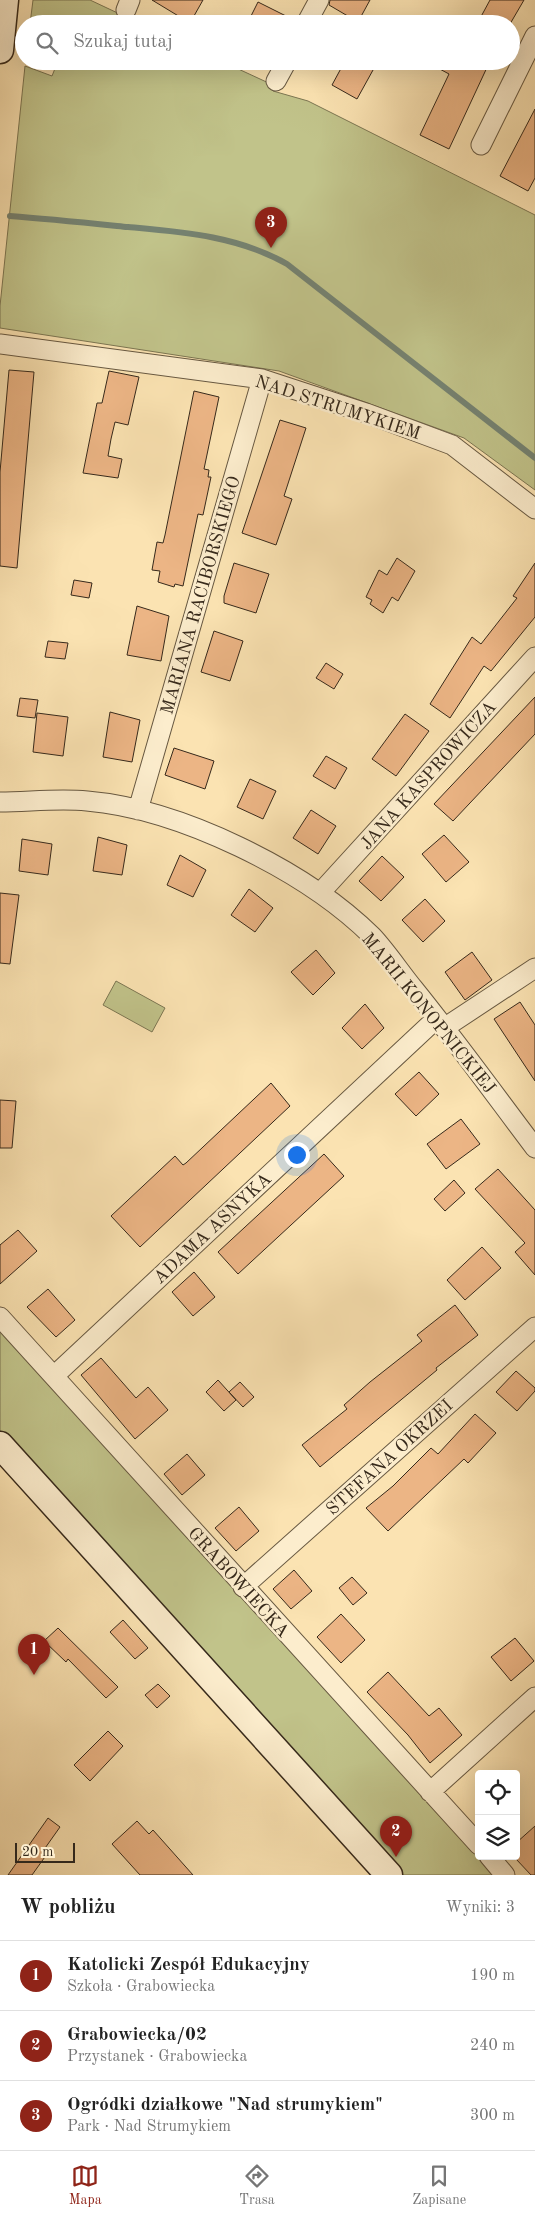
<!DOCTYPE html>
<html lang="pl">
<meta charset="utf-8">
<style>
body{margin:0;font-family:"Old Standard TT",serif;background:#f6f6f6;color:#222}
.controls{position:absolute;right:15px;bottom:15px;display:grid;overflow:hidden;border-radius:5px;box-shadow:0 5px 20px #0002}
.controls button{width:45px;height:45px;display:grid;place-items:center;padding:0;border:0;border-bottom:1px solid #e0e0e0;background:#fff;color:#222;font:25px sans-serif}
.scale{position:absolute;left:15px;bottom:12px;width:60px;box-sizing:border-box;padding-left:5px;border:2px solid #36291b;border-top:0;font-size:14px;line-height:18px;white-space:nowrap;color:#36291b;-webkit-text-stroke:4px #fcedcd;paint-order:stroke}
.you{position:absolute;left:296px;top:1154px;width:18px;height:18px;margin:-12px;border:4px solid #fff;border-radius:50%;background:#1a73e8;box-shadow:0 0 0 8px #1a73e833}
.badge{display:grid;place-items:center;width:32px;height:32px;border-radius:50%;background:#8f2418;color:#fff;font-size:16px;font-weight:700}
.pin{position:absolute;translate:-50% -41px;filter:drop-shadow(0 1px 2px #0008)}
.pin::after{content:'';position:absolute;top:26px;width:18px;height:15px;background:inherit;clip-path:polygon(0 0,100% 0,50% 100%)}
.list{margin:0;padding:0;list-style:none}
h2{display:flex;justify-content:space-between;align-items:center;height:65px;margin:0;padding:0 20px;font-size:21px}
h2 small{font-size:16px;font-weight:400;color:#767676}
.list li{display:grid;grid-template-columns:32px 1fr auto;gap:15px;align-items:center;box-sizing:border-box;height:70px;padding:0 20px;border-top:1px solid #e0e0e0}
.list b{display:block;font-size:19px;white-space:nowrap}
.list p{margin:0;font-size:16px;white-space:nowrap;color:#767676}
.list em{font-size:16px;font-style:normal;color:#767676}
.icon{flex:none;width:28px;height:28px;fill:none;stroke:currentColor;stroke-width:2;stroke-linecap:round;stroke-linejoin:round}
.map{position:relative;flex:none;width:535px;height:1875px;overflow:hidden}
.search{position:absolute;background:#fff;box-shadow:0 5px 20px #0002;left:15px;right:15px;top:15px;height:55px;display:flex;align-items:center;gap:12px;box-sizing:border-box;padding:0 18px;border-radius:28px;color:#767676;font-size:19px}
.sheet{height:275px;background:#fff}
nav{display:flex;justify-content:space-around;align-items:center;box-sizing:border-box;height:70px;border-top:1px solid #e0e0e0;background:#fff;font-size:14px;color:#767676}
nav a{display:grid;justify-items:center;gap:2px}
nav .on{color:#8f2418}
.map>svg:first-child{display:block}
</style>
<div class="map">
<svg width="535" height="1875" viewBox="0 0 535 1875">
<rect width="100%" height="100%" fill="#fbe3b2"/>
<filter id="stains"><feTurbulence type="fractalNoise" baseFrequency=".004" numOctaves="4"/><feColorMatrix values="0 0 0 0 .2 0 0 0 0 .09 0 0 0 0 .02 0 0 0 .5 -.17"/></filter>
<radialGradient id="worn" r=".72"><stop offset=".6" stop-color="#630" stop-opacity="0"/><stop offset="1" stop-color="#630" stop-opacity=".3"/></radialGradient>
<path fill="#c1c38a" stroke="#7c7652" d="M33,0H90L141,24H30Z
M58,61H221L273,85V91L308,101L535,215V490L464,438L279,371L0,328V306L25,66L52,76Z
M116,981L165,1008L152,1032L103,1005Z
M0,1317L479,1845V1856H489L505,1875H389L0,1445Z"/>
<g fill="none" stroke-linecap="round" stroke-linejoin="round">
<path stroke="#758271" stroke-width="6" d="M10,216C49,219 88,223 128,227C183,232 238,236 287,264L535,458"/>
</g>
<path fill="#ecb585" stroke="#36291b" d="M152,0H203L190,23Z
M330,0H370L358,22L329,5Z
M490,0H524L510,24H477Z
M258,2L296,21L295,24H247Z
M345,61H378L357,99L332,85Z
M425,61H490L449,149L420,135L449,74Z
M535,109V178L528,191L500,176Z
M9,370L34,372L17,568L0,566V472Z
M109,371L139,377L128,425L115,422L111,439L108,456L122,459L118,478L83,473L97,403H102Z
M194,391L219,397L204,469L209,470L208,477H211L203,515L198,514L183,586L175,584L174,587L158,582L160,571L152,570L157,542L163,543L165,535Z
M280,420L306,428L284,496L292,499L276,545L242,533Z
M397,558L415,571L398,601L392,597L383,613L370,604L372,600L366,597L379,570L387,575Z
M234,563L269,574L256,613L224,603V596Z
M535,563V617L491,671L484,666L450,718L430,704L472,637L481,644L517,598L513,596Z
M74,580L92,583L89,598L71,595Z
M137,606L169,616L161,661L127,655Z
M214,631L243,641L230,681L201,672Z
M48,641L68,643L65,659L45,657Z
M326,663L343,674L334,689L316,678Z
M535,697V734L453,821L434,804Z
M20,698L38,700L35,718L17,716Z
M110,712L140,720L132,762L103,757Z
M37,713L68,717L63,756L33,752Z
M405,714L429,731L396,776L372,759Z
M174,748L214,761L205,789L165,775Z
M326,756L347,768L335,789L313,776Z
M250,779L276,791L263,819L237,807Z
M311,810L336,826L318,854L293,838Z
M444,835L469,862L446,882L422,854Z
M98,837L127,845L122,875L93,871Z
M22,839L52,844L48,875L19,871Z
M180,855L206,870L193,897L167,885Z
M382,856L404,877L381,901L359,881Z
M249,889L273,908L255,932L231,915Z
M0,893L19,895L10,964L0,963Z
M425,899L445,921L423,942L402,920Z
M316,950L335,973L313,995L291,972Z
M472,952L492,980L465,1000L445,972Z
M520,1002L535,1025V1081L494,1019Z
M365,1004L384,1028L362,1049L342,1028Z
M419,1072L439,1094L416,1116L395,1094Z
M271,1083L290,1106L140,1247L111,1216L175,1156L183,1165L186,1163Z
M0,1100L16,1101L12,1148H0Z
M461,1119L480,1144L446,1169L427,1144Z
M324,1154L344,1176L238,1274L218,1252Z
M498,1169L535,1210V1275L515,1252L525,1243L475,1189Z
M454,1180L465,1193L445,1211L434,1199Z
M18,1230L37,1251L0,1284V1245Z
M482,1247L501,1268L465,1300L447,1280Z
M194,1272L215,1297L193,1316L172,1292Z
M48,1289L75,1320L56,1337L27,1307Z
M455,1305L478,1335L436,1368L437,1370L320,1467L302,1445L347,1409L344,1405L370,1382L422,1341L417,1335Z
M101,1358L136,1398L148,1387L168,1410L135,1439L81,1375Z
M516,1371L535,1388V1391L517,1411L496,1392Z
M218,1380L236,1400L224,1411L206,1392Z
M240,1382L254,1397L243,1407L229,1392Z
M475,1414L496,1433L468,1463L464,1459L388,1531L366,1508L393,1486L431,1448L438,1454Z
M187,1454L205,1475L182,1495L164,1474Z
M239,1507L259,1531L236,1551L215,1528Z
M294,1570L312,1591L291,1609L273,1589Z
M352,1577L367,1593L353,1605L339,1588Z
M341,1614L365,1640L341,1663L317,1637Z
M123,1620L148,1648L135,1659L110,1632Z
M58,1628L118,1687L106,1698L68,1659L66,1662L44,1641Z
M515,1638L534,1661L511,1681L491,1657Z
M388,1672L429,1716L439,1708L462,1735L430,1763L408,1735L367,1692Z
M158,1684L170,1696L157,1708L145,1695Z
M108,1731L123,1746L90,1781L74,1765Z
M48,1818L60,1827L43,1851L47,1854L32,1875H8Z
M137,1821L149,1834L153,1830L193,1875H140L112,1844Z
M535,1826V1875H531L516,1859V1843Z"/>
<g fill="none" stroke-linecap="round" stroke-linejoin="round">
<defs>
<path id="street" d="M126,10L130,0
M306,24L319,0
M276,81L287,61
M481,145L535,36
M0,344L262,379L366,413L452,445L535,509
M0,802C28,802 58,798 87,801C180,809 305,870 372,936C387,952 400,972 414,989C456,1041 495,1095 535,1148
M138,810L262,379
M321,892L535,657
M444,1028L535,968
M0,1317L479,1845
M54,1376L437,1018
M243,1587L535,1327
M430,1792L535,1697
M489,1856L505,1875"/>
<path id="secondary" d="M0,50L5,0
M0,1445L389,1875"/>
</defs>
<use href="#street" stroke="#675841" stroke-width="21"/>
<use href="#secondary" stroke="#36291b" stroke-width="29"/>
<use href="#street" stroke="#fcedcd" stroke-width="19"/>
<use href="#secondary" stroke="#fcedcd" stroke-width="26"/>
</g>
<g text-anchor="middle" stroke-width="5" stroke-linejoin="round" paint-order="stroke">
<g font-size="18" fill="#36291b" stroke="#fcedcd">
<text transform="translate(338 407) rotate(18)" y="6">NAD STRUMYKIEM</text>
<text transform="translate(200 595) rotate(-74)" y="6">MARIANA RACIBORSKIEGO</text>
<text transform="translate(428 775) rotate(-48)" y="6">JANA KASPROWICZA</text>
<text transform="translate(429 1013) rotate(51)" y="6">MARII KONOPNICKIEJ</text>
<text transform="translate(212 1228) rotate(-43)" y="6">ADAMA ASNYKA</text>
<text transform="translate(389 1457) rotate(-42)" y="6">STEFANA OKRZEI</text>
<text transform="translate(239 1582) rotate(48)" y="6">GRABOWIECKA</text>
</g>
</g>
<rect width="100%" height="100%" filter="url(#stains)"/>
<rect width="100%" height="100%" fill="url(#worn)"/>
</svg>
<div class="controls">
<button><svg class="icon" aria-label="locate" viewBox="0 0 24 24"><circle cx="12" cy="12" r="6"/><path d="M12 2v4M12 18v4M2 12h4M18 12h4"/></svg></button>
<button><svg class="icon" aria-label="layers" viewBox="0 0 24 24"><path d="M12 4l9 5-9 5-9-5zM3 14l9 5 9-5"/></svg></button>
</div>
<div class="scale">20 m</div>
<div class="you"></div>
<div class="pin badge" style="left:34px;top:1675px">1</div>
<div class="pin badge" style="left:396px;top:1857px">2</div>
<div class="pin badge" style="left:271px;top:248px">3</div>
<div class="search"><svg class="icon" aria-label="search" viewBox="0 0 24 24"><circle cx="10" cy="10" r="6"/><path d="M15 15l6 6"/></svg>Szukaj tutaj</div>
</div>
<section class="sheet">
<h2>W pobliżu<small>Wyniki: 3</small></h2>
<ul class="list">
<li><span class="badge">1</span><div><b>Katolicki Zespół Edukacyjny</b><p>Szkoła · Grabowiecka</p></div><em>190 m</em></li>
<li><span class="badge">2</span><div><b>Grabowiecka/02</b><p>Przystanek · Grabowiecka</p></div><em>240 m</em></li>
<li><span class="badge">3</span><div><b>Ogródki działkowe &quot;Nad strumykiem&quot;</b><p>Park · Nad Strumykiem</p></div><em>300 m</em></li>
</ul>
</section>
<nav>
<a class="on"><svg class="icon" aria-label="map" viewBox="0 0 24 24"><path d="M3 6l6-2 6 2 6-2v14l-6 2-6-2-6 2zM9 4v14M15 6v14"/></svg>Mapa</a>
<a><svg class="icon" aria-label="directions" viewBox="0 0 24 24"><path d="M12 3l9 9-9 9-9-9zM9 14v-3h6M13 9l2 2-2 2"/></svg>Trasa</a>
<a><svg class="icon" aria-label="saved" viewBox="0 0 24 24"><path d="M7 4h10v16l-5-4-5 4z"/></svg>Zapisane</a>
</nav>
